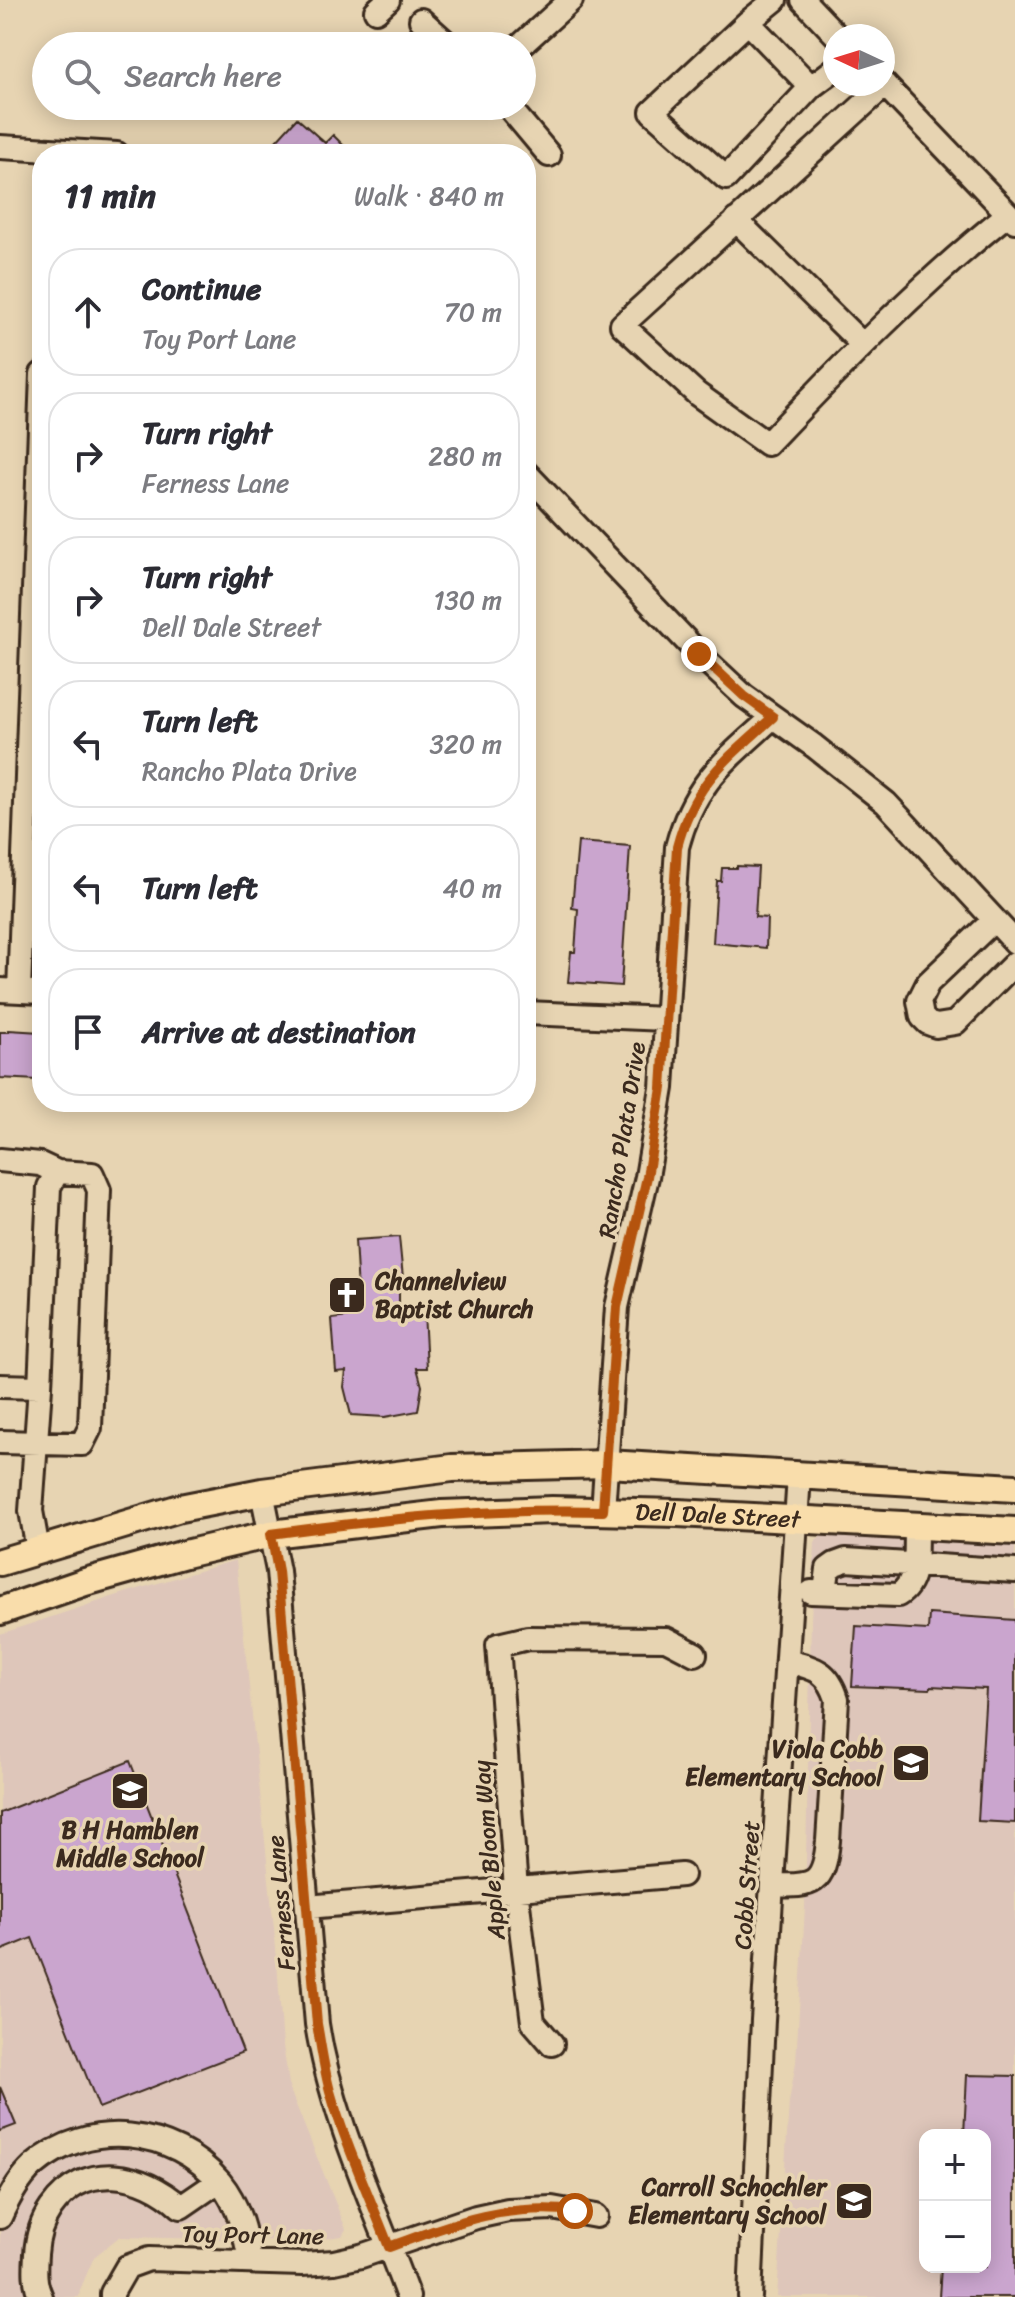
<!DOCTYPE html>
<meta charset="utf-8">
<style>
body{margin:0;font-family:Sriracha,sans-serif;background:#f7f7f7;color:#2b2b33}
.controls{position:absolute;right:24px;bottom:24px;display:grid;overflow:hidden;border-radius:16px;box-shadow:0 4px 20px #0003}
.controls button{width:72px;height:72px;display:grid;place-items:center;padding:0;border:0;border-bottom:2px solid #e1e1e2;background:#fff;color:#2b2b33;font:40px sans-serif}
.compass{position:absolute;left:823px;top:24px;width:72px;height:72px;border-radius:50%;background:#fff;box-shadow:0 4px 20px #0003;rotate:274deg}
.stop{position:absolute;width:24px;height:24px;margin:-18px;border:6px solid #b45309;border-radius:50%;background:#fff}
.stop.end{background:#b45309;border-color:#fff;box-shadow:0 2px 8px #0008}
.list{margin:0;padding:0;list-style:none}
h2{display:flex;justify-content:space-between;align-items:center;height:104px;margin:0;padding:0 32px;font-size:34px}
h2 small{font-size:26px;font-weight:400;color:#7c7c81}
.list li{display:grid;grid-template-columns:52px 1fr auto;gap:24px;align-items:center;box-sizing:border-box;height:128px;margin:0 16px 16px;padding:0 16px;border:2px solid #e1e1e2;border-radius:32px}
.list b{display:block;font-size:30px;white-space:nowrap}
.list p{margin:0;font-size:26px;white-space:nowrap;color:#7c7c81}
.list em{font-size:26px;font-style:normal;color:#7c7c81}
.icon{flex:none;width:44px;height:44px;fill:none;stroke:currentColor;stroke-width:2;stroke-linecap:round;stroke-linejoin:round}
.map{position:relative;flex:none;width:1015px;height:2297px;overflow:hidden}
.search{position:absolute;background:#fff;box-shadow:0 4px 20px #0003;left:32px;top:32px;width:504px;height:88px;display:flex;align-items:center;gap:20px;box-sizing:border-box;padding:0 28px;border-radius:44px;color:#7c7c81;font-size:30px}
.panel{position:absolute;background:#fff;box-shadow:0 4px 20px #0003;left:32px;top:144px;width:504px;height:968px;border-radius:32px}
.map>svg:first-child{display:block}
</style>
<div class="map">
<svg width="1015" height="2297" viewBox="0 0 1015 2297">
<rect width="100%" height="100%" fill="#e7d4b2"/>
<filter id="ink" filterUnits="userSpaceOnUse"><feTurbulence type="fractalNoise" baseFrequency=".0125" numOctaves="2"/><feDisplacementMap in="SourceGraphic" scale="16" xChannelSelector="R" yChannelSelector="G"/><feConvolveMatrix kernelMatrix="1 2 1 2 8 2 1 2 1" color-interpolation-filters="sRGB"/></filter>
<g filter="url(#ink)">
<path fill="#dec6ba" fill-rule="evenodd" d="M823,1534L1015,1545V2297H777L789,2102L796,2062L805,1907L811,1619L815,1542ZM925,2135H985V2267H925Z
M236,1560L276,1948L283,2046L290,2090L346,2229L342,2236L309,2241L119,2237L94,2257L80,2290L79,2297H0V1634L118,1595Z"/>
<path fill="#caa5ce" stroke="#3b2a1e" stroke-width="2" d="M297,118L325,143L333,135L352,154H264Z
M578,842L630,846L621,986L568,982L571,952H575L578,909L572,908Z
M737,866L758,867L755,917L767,918L766,948L713,943L717,881H721L722,868H737Z
M9,1030L40,1032L37,1080L0,1078V1032H9Z
M399,1237L404,1288L399,1289V1315L424,1312L427,1368H417L422,1386L418,1411L385,1417L351,1415L344,1387L346,1371L336,1372L332,1319L356,1316L355,1291H358L355,1240Z
M929,1614L1015,1620V1823L978,1821L986,1689L931,1686L930,1689L852,1686L856,1626L928,1630Z
M130,1761L243,2052L99,2108L32,1938L0,1951V1813Z
M967,2075L1015,2076V2297H939L941,2267H985V2135H964Z
M0,2087L16,2125L0,2131Z"/>
<g fill="none" stroke-linecap="round" stroke-linejoin="round">
<defs>
<path id="minor" d="M775,0L748,22L652,112L726,178L811,87L835,69
M803,0L837,36
M376,11L388,0
M421,20L450,46
M748,22L811,87
M520,46L571,0
M883,83L1015,221
M885,85L622,325L697,394L767,444C844,363 921,283 1008,214
M508,106L549,155
M0,147L117,154
M736,220L862,344
M526,473L699,654L744,696L814,746L886,803L1015,942
M994,920L928,983L919,1001L922,1017L928,1023L936,1026L955,1023L1015,963
M0,990L42,992
M19,991L42,374
M526,1013L666,1019
M0,1160L40,1164L57,1172
M0,1386L40,1387L49,1187L57,1172L92,1174L99,1190L90,1428L82,1444L0,1442
M262,1492L278,1571L317,2024C332,2119 375,2207 408,2297
M603,1511L617,1307L647,1177L662,1088L677,847C694,782 726,760 773,717
M38,1550L31,1511L40,1387
M811,1592L898,1595C920,1582 915,1549 916,1526
M825,1592L828,1569L835,1564L846,1560L1015,1571
M773,1885C814,1887 824,1884 828,1841L837,1699C828,1670 814,1668 787,1661
M307,1907L682,1875
M552,2044L533,2022L516,1889L498,1645L528,1638L666,1639L695,1654
M0,2217C8,2199 18,2180 33,2166C88,2118 173,2127 220,2182C239,2205 245,2233 250,2261
M41,2297C34,2284 35,2269 36,2254C37,2238 42,2221 51,2208C85,2160 142,2172 181,2207L219,2181
M112,2297V2293L127,2267L149,2259L302,2264L334,2262L361,2256L476,2217L508,2210L552,2208L596,2216
M750,2297L763,2020L799,1476"/>
<g id="major">
<path d="M0,1562L180,1508L262,1492L452,1468L607,1464L1015,1488"/>
<path id="s1" d="M0,1611L85,1582L185,1554L271,1534L442,1514L552,1510L678,1513L1015,1531"/>
</g>
</defs>
<use href="#minor" stroke="#3b2a1e" stroke-width="28"/>
<use href="#major" stroke="#3b2a1e" stroke-width="32"/>
<use href="#minor" stroke="#e7d4b2" stroke-width="22"/>
<use href="#major" stroke="#f9ddab" stroke-width="26"/>
</g>
</g>
<g fill="none" stroke-linecap="round" stroke-linejoin="round" filter="url(#ink)">
<path stroke="#b45309" stroke-width="10" d="M575,2211C504,2203 454,2223 389,2247C369,2195 345,2144 330,2091C324,2069 321,2046 317,2024L278,1571L271,1534C381,1519 491,1508 603,1511L617,1307L647,1177L662,1088L677,847C694,782 726,760 773,717L744,696L699,654"/>
</g>
<defs>
<symbol id="church-square" viewBox="-11 -11 22 22"><rect x="-9" y="-9" width="18" height="18" rx="4" fill="#3b2a1e" stroke="#e7d4b2"/><path d="M-1.2-6h2.4v3.5h3.3v2.4h-3.3V6h-2.4V-.1h-3.3v-2.4h3.3Z" fill="#fff"/></symbol>
<symbol id="school-square" viewBox="-11 -11 22 22"><rect x="-9" y="-9" width="18" height="18" rx="4" fill="#3b2a1e" stroke="#e7d4b2"/><path d="M0-5L7-2L0 1L-7-2ZM-4 1L0 2.5L4 1V4Q0 6-4 4Z" fill="#fff"/></symbol>
</defs>
<g fill-rule="evenodd">
<use href="#church-square" x="325" y="1273" width="44" height="44"/>
<use href="#school-square" x="889" y="1741" width="44" height="44"/>
<use href="#school-square" x="108" y="1769" width="44" height="44"/>
<use href="#school-square" x="832" y="2179" width="44" height="44"/>
</g>
<g text-anchor="middle" stroke-width="7" stroke-linejoin="round" paint-order="stroke">
<g font-size="24" fill="#3b2a1e" stroke="#e7d4b2">
<text transform="translate(622 1140) rotate(-81)" y="8">Rancho Plata Drive</text>
<text dy="8" stroke="none"><textPath href="#s1" startOffset="730">Dell Dale Street</textPath></text>
<text transform="translate(489 1850) rotate(-95)" y="8">Apple Bloom Way</text>
<text transform="translate(747 1885) rotate(-86)" y="8">Cobb Street</text>
<text transform="translate(281 1903) rotate(-95)" y="8">Ferness Lane</text>
<text transform="translate(253 2235) rotate(1)" y="8">Toy Port Lane</text>
</g>
<g font-size="24" font-weight="bold" fill="#3b2a1e" stroke="#e7d4b2" text-anchor="end">
<text x="375" y="1289" text-anchor="start">Channelview<tspan x="375" dy="28">Baptist Church</tspan></text>
<text x="883" y="1757">Viola Cobb<tspan x="883" dy="28">Elementary School</tspan></text>
<text x="130" y="1838" text-anchor="middle">B H Hamblen<tspan x="130" dy="28">Middle School</tspan></text>
<text x="826" y="2195">Carroll Schochler<tspan x="826" dy="28">Elementary School</tspan></text>
</g>
</g>
</svg>
<div class="controls">
<button>+</button>
<button>−</button>
</div>
<svg class="compass" viewBox="-18 -18 36 36"><path d="M0-13l5 13h-10z" fill="#e53935"/><path d="M0 13l5-13h-10z" fill="#7c7c81"/></svg>
<div class="stop" style="left:575px;top:2211px"></div>
<div class="stop end" style="left:699px;top:654px"></div>
<div class="search"><svg class="icon" aria-label="search" viewBox="0 0 24 24"><circle cx="10" cy="10" r="6"/><path d="M15 15l6 6"/></svg>Search here</div>
<section class="panel">
<h2>11 min<small>Walk · 840 m</small></h2>
<ul class="list">
<li><svg class="icon" aria-label="ahead" viewBox="0 0 24 24"><path d="M12 20V5M6 11l6-6 6 6"/></svg><div><b>Continue</b><p>Toy Port Lane</p></div><em>70 m</em></li>
<li><svg class="icon" aria-label="right" viewBox="0 0 24 24"><path d="M7 20v-9h11M14 6l5 5-5 5"/></svg><div><b>Turn right</b><p>Ferness Lane</p></div><em>280 m</em></li>
<li><svg class="icon" aria-label="right" viewBox="0 0 24 24"><path d="M7 20v-9h11M14 6l5 5-5 5"/></svg><div><b>Turn right</b><p>Dell Dale Street</p></div><em>130 m</em></li>
<li><svg class="icon" aria-label="left" viewBox="0 0 24 24"><path d="M17 20v-9H6M10 6l-5 5 5 5"/></svg><div><b>Turn left</b><p>Rancho Plata Drive</p></div><em>320 m</em></li>
<li><svg class="icon" aria-label="left" viewBox="0 0 24 24"><path d="M17 20v-9H6M10 6l-5 5 5 5"/></svg><div><b>Turn left</b></div><em>40 m</em></li>
<li><svg class="icon" aria-label="arrive" viewBox="0 0 24 24"><path d="M6 21V4h12l-3 4 3 4H6"/></svg><div><b>Arrive at destination</b></div></li>
</ul>
</section>
</div>
